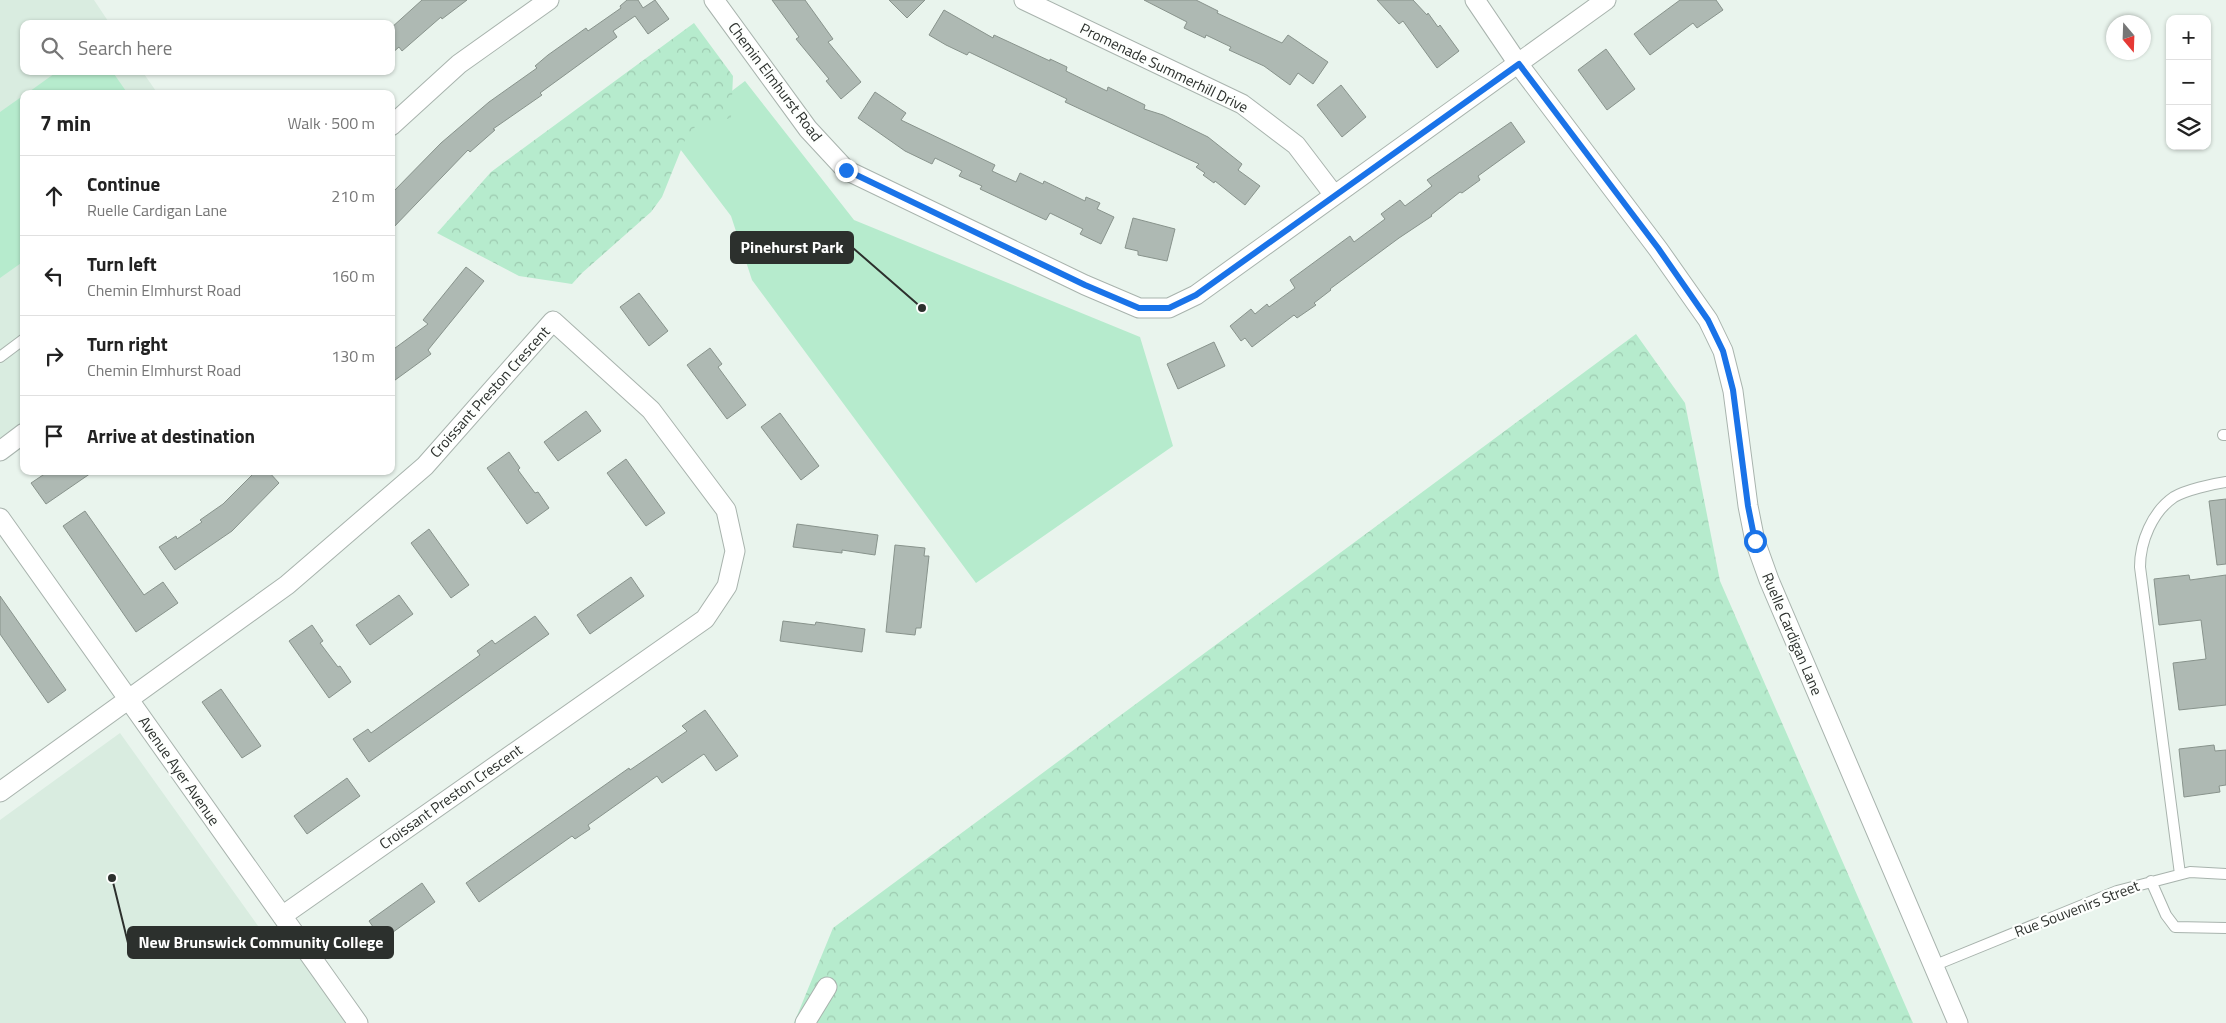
<!DOCTYPE html>
<meta charset="utf-8">
<style>
body{margin:0;font-family:"Titillium Web",sans-serif;background:#f6f6f6;color:#222}
.controls{position:absolute;right:15px;top:15px;display:grid;overflow:hidden;border-radius:10px;box-shadow:0 1px 4px #0004}
.controls button{width:45px;height:45px;display:grid;place-items:center;padding:0;border:0;border-bottom:1px solid #e0e0e0;background:#fff;color:#222;font:25px sans-serif}
.compass{position:absolute;left:2106px;top:15px;width:45px;height:45px;border-radius:50%;background:#fff;box-shadow:0 1px 4px #0004;rotate:161deg}
.stop{position:absolute;width:15px;height:15px;margin:-11px;border:4px solid #1a73e8;border-radius:50%;background:#fff}
.stop.end{background:#1a73e8;border-color:#fff;box-shadow:0 1px 5px #0008}
.list{margin:0;padding:0;list-style:none}
h2{display:flex;justify-content:space-between;align-items:center;height:65px;margin:0;padding:0 20px;font-size:21px}
h2 small{font-size:16px;font-weight:400;color:#767676}
.list li{display:grid;grid-template-columns:32px 1fr auto;gap:15px;align-items:center;box-sizing:border-box;height:80px;padding:0 20px;border-top:1px solid #e0e0e0}
.list b{display:block;font-size:19px;white-space:nowrap}
.list p{margin:0;font-size:16px;white-space:nowrap;color:#767676}
.list em{font-size:16px;font-style:normal;color:#767676}
.icon{flex:none;width:28px;height:28px;fill:none;stroke:currentColor;stroke-width:2;stroke-linecap:round;stroke-linejoin:round}
.map{position:relative;flex:none;width:2226px;height:1023px;overflow:hidden}
.search{position:absolute;background:#fff;box-shadow:0 1px 4px #0004;left:20px;top:20px;width:375px;height:55px;display:flex;align-items:center;gap:12px;box-sizing:border-box;padding:0 18px;border-radius:10px;color:#767676;font-size:19px}
.panel{position:absolute;background:#fff;box-shadow:0 1px 4px #0004;left:20px;top:90px;width:375px;height:385px;border-radius:10px}
.map>svg:first-child{display:block}
</style>
<div class="map">
<svg width="2226" height="1023" viewBox="0 0 2226 1023">
<defs>
<pattern id="forest-crowns" width="20" height="18" patternUnits="userSpaceOnUse" patternTransform="scale(1.25)"><rect width="20" height="18" fill="#b6ebcd"/><path d="M2 6a3 3 0 1 1 6 0M12 15a3 3 0 1 1 6 0" fill="none" stroke="#9dcab0"/></pattern>
</defs>
<rect width="100%" height="100%" fill="#e9f4ed"/>
<path fill="#d9ece0" d="M0,0H94L110,24H24V71H142L158,94H24V433L0,451Z
M120,733L266,937H289L352,1023H0V820Z"/>
<path fill="#b6ebcd" d="M58,71H112L128,94H26Z
M745,81L854,220L1140,337L1173,446L976,583L752,280L731,216L671,137Z
M24,95V261L0,278V112Z"/>
<path fill="url(#forest-crowns)" d="M694,23L733,76L731,118L696,126L687,135L662,197L651,212L582,273L572,284L519,276L437,233L491,172Z
M1636,334L1685,403L1720,581L1913,1023H794L833,928Z"/>
<path fill="#aeb9b3" stroke="#88938c" d="M422,0H467L442,19L441,17L402,51L399,47L391,54V28Z
M627,0H638L643,8L655,0L669,19L648,34L635,16L613,31L617,37L540,93L542,95L493,129L495,130L470,152L468,150L391,230V194L441,143L489,102L537,68L535,66L548,55L586,28L588,31L621,8L620,6Z
M772,0H805L833,39L828,42L861,82L841,99L826,81L829,79L796,39L799,37Z
M889,0H925L907,18Z
M1144,0H1196L1218,11L1217,13L1282,43L1288,35L1328,62L1313,84L1298,73L1290,85L1264,66L1229,50L1231,47L1206,35L1205,38L1184,28L1187,22Z
M1377,0H1413L1427,15L1428,13L1438,27L1440,25L1459,51L1437,68L1403,21L1399,24Z
M1680,0H1716L1723,10L1697,28L1693,23L1650,55L1634,34Z
M944,10L993,38L994,35L1050,61V59L1067,67L1066,71L1107,91L1108,87L1145,105L1144,109L1163,115L1208,137L1242,164L1238,170L1260,186L1245,205L1215,181L1214,183L1203,175L1205,173L1196,167L1199,164L1065,102L1067,99L969,52L967,55L946,45L929,35Z
M1606,49L1635,89L1607,110L1578,70Z
M1341,85L1366,117L1342,137L1317,105Z
M875,92L906,113L901,120L995,165L992,171L1016,182L1020,173L1043,184L1044,181L1085,201L1086,197L1100,203L1097,209L1114,217L1101,244L1080,234L1083,229L1050,213L1046,220L980,189L982,186L959,176L962,171L935,158L932,164L905,151L858,118Z
M1511,122L1525,142L1478,176L1480,180L1462,193L1460,192L1431,215L1432,216L1399,238L1330,289L1331,290L1314,303L1316,305L1297,318L1294,315L1252,347L1245,338L1241,341L1230,326L1251,309L1255,314L1267,304L1269,307L1295,288L1290,280L1350,236L1354,242L1385,219L1381,214L1400,200L1405,206L1432,186L1427,180Z
M1133,218L1175,229L1167,261L1138,255V251L1125,248Z
M466,267L484,281L428,350L431,354L391,383V351L428,324L423,320Z
M639,293L668,331L649,346L620,307Z
M1214,342L1225,366L1178,389L1167,364Z
M710,348L722,364L718,367L746,405L727,419L687,365Z
M586,411L601,431L558,461L544,442Z
M780,413L819,466L801,480L761,427Z
M509,452L520,468L518,470L535,493L538,492L549,508L527,524L487,468Z
M626,459L665,513L646,526L607,473Z
M49,471H94L46,504L31,483Z
M256,471H268L279,483L232,531L175,570L159,547L176,536L177,539L202,522L200,520L223,504Z
M2226,499V564L2217,565L2209,501Z
M85,511L144,595L163,582L178,603L136,632L63,526Z
M797,524L878,535L875,555L842,550V553L793,547Z
M429,529L469,585L451,598L411,543Z
M895,545L925,548L924,556H929L921,628H916L915,635L886,632Z
M2189,575L2190,580L2226,575V705L2179,710L2173,663L2206,659L2201,620L2159,625L2154,579Z
M631,577L644,596L590,634L577,615Z
M399,595L413,614L370,645L356,625Z
M0,596L66,690L48,703L0,634Z
M535,616L549,634L369,762L353,739L368,729L371,733L480,655L477,651L492,640L495,644Z
M783,621L815,625L816,622L865,629L862,652L780,641Z
M312,625L323,641L320,643L338,667L340,666L351,682L329,698L289,641Z
M221,689L261,746L242,758L202,702Z
M705,710L738,756L716,771L704,754L662,783L657,776L588,825L590,829L575,839L572,836L479,902L466,883L629,768L630,770L687,731L682,726Z
M2214,745L2215,751L2226,750V785L2219,786L2220,792L2184,797L2179,749Z
M347,778L360,796L307,834L294,816Z
M422,883L435,902L382,940L369,921Z"/>
<g fill="none" stroke-linecap="round" stroke-linejoin="round">
<defs>
<path id="service" d="M0,357L24,339
M2223,435H2226
M2180,874L2140,567C2140,542 2152,512 2174,497C2186,490 2212,484 2226,482
M2151,881L2166,915L2175,927L2226,928
M1933,966L2117,891L2190,872L2226,874"/>
<path id="minor" d="M714,0L808,129L846,170L1085,285L1139,308H1169L1196,295L1606,0
M1024,0L1242,104L1296,145L1334,195
M1475,0L1519,65L1658,249L1708,320L1723,351L1733,391L1748,506L1755,541L1769,580L1958,1023
M391,126L459,64L549,0
M0,451L24,433
M0,518L358,1023
M0,792L287,585L425,466L553,321L651,410L726,510L735,551L727,586L705,619L282,916
M805,1023L827,987"/>
</defs>
<use href="#service" stroke="#a8b3ad" stroke-width="12"/>
<use href="#minor" stroke="#a8b3ad" stroke-width="21"/>
<use href="#service" stroke="#fff" stroke-width="10"/>
<use href="#minor" stroke="#fff" stroke-width="19"/>
</g>
<g fill="none" stroke-linecap="round" stroke-linejoin="round">
<path stroke="#1a73e8" stroke-width="6" d="M846,170L1085,285L1139,308H1169L1196,295L1519,64L1658,248L1708,320L1723,351L1733,390L1748,506L1755,541"/>
</g>
<g text-anchor="middle" stroke-width="4.5" stroke-linejoin="round" paint-order="stroke">
<g font-size="15" fill="#2c302d" stroke="#fdfffd">
<text transform="translate(1164 68) rotate(26)" y="5">Promenade Summerhill Drive</text>
<text transform="translate(775 82) rotate(53)" y="5">Chemin Elmhurst Road</text>
<text transform="translate(490 392) rotate(-48)" y="5">Croissant Preston Crescent</text>
<text transform="translate(1792 634) rotate(67)" y="5">Ruelle Cardigan Lane</text>
<text transform="translate(179 771) rotate(55)" y="5">Avenue Ayer Avenue</text>
<text transform="translate(451 797) rotate(-35)" y="5">Croissant Preston Crescent</text>
<text transform="translate(2077 909) rotate(-21)" y="5">Rue Souvenirs Street</text>
</g>
</g>
<path fill="none" stroke="#2c302d" stroke-width="2" d="M922 308L853 248M112 878L128 943"/>
<g fill="#2c302d" stroke="#fdfffd" stroke-width="2">
<circle cx="922" cy="308" r="5"/>
<circle cx="112" cy="878" r="5"/>
</g>
<g fill="#2c302d" stroke="#2c302d" stroke-width="2">
<rect x="731" y="232" width="122" height="31" rx="5"/>
<rect x="128" y="927" width="265" height="31" rx="5"/>
</g>
<g font-size="16" text-anchor="middle" font-weight="bold" fill="#fff">
<text x="792" y="253">Pinehurst Park</text>
<text x="261" y="948">New Brunswick Community College</text>
</g>
</svg>
<div class="controls">
<button>+</button>
<button>−</button>
<button><svg class="icon" aria-label="layers" viewBox="0 0 24 24"><path d="M12 4l9 5-9 5-9-5zM3 14l9 5 9-5"/></svg></button>
</div>
<svg class="compass" viewBox="-18 -18 36 36"><path d="M0-13l5 13h-10z" fill="#e53935"/><path d="M0 13l5-13h-10z" fill="#767676"/></svg>
<div class="stop" style="left:1755px;top:541px"></div>
<div class="stop end" style="left:846px;top:170px"></div>
<div class="search"><svg class="icon" aria-label="search" viewBox="0 0 24 24"><circle cx="10" cy="10" r="6"/><path d="M15 15l6 6"/></svg>Search here</div>
<section class="panel">
<h2>7 min<small>Walk · 500 m</small></h2>
<ul class="list">
<li><svg class="icon" aria-label="ahead" viewBox="0 0 24 24"><path d="M12 20V5M6 11l6-6 6 6"/></svg><div><b>Continue</b><p>Ruelle Cardigan Lane</p></div><em>210 m</em></li>
<li><svg class="icon" aria-label="left" viewBox="0 0 24 24"><path d="M17 20v-9H6M10 6l-5 5 5 5"/></svg><div><b>Turn left</b><p>Chemin Elmhurst Road</p></div><em>160 m</em></li>
<li><svg class="icon" aria-label="right" viewBox="0 0 24 24"><path d="M7 20v-9h11M14 6l5 5-5 5"/></svg><div><b>Turn right</b><p>Chemin Elmhurst Road</p></div><em>130 m</em></li>
<li><svg class="icon" aria-label="arrive" viewBox="0 0 24 24"><path d="M6 21V4h12l-3 4 3 4H6"/></svg><div><b>Arrive at destination</b></div></li>
</ul>
</section>
</div>
